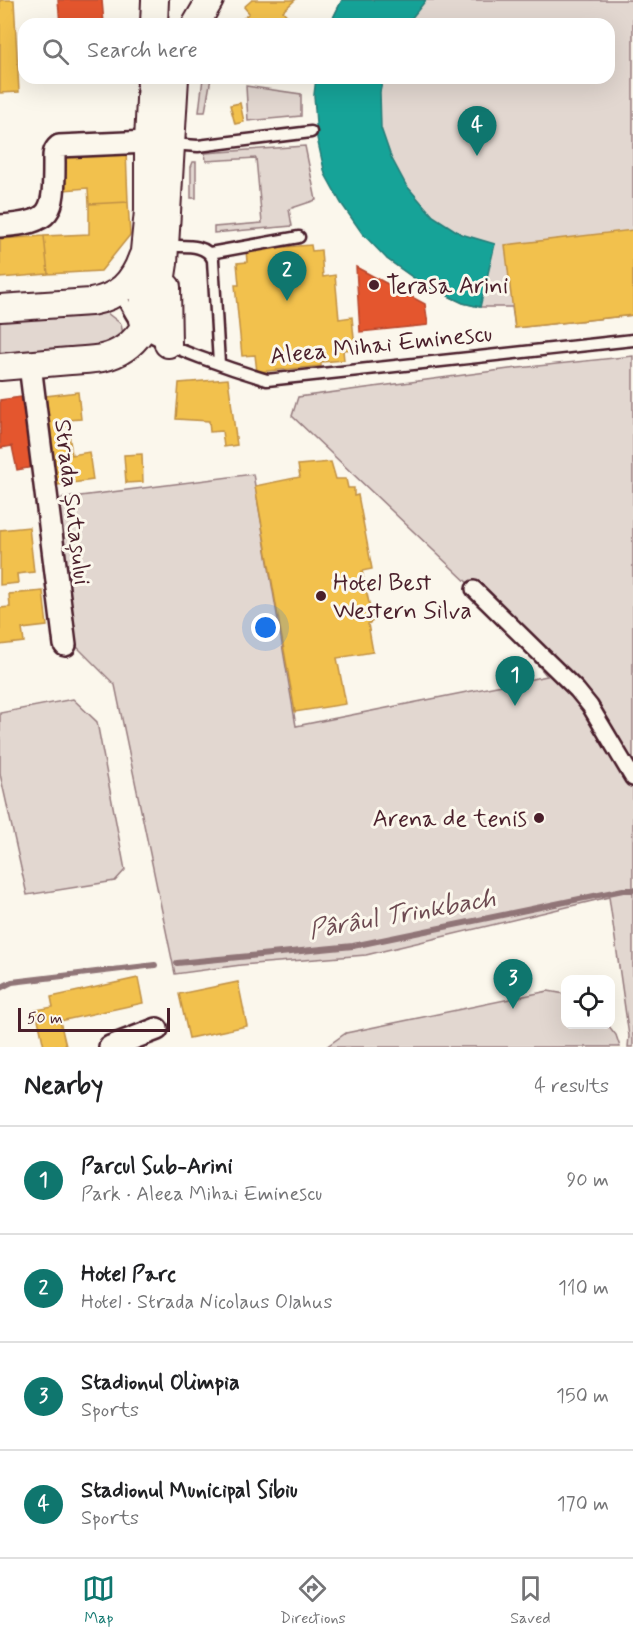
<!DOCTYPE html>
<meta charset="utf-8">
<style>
body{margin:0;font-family:Mynerve,sans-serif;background:#f2f2f2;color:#202124}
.controls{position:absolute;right:18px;bottom:18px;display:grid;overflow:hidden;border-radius:12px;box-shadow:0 6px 24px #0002}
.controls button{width:54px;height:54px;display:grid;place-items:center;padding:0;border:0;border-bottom:2px solid #e0e0e0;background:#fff;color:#202124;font:30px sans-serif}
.scale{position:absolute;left:18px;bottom:15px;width:152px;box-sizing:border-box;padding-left:6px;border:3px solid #4a1f2b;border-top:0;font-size:16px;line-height:21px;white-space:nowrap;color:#4a1f2b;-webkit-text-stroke:4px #fbf7ec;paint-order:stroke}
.you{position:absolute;left:266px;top:628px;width:21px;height:21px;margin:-15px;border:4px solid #fff;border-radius:50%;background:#1a73e8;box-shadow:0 0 0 9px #1a73e833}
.badge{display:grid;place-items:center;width:39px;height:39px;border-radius:50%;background:#0f766e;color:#fff;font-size:20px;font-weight:700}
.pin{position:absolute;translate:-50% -50px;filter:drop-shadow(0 2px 3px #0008)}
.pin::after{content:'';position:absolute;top:32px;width:21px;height:18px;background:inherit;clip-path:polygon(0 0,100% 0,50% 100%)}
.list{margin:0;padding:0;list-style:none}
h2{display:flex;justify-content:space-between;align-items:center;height:78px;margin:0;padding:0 24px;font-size:26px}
h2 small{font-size:20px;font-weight:400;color:#757577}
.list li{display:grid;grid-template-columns:39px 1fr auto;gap:18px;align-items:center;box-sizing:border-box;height:108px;padding:0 24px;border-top:2px solid #e0e0e0}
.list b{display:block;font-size:22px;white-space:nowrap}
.list p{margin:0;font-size:20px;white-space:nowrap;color:#757577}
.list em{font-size:20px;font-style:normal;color:#757577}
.icon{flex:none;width:33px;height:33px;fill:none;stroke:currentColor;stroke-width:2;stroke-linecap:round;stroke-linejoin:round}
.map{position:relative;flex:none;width:633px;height:1047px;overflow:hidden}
.search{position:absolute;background:#fff;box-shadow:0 6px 24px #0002;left:18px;right:18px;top:18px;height:66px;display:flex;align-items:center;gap:15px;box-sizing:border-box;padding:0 21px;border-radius:18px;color:#757577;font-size:22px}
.sheet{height:510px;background:#fff}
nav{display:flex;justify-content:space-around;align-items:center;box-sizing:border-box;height:84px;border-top:2px solid #e0e0e0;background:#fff;font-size:16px;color:#757577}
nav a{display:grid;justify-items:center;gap:3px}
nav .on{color:#0f766e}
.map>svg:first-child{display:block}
</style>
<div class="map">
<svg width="633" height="1047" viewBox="0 0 633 1047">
<rect width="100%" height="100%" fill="#fbf7ec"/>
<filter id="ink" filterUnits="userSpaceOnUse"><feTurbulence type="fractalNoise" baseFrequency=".0167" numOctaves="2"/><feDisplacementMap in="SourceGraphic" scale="12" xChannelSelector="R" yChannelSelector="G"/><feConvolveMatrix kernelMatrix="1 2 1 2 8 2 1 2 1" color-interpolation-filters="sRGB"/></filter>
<g filter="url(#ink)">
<path fill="#e2d7d0" stroke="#967b7e" stroke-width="1.5" d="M342,0H633V315L515,328L512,307H480L463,303L421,283L387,259L316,78H609V24H330Z
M203,78H211L205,112H199Z
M246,86L301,94V116L248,121Z
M305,146L316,200L289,209L292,226L214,233V227L262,223L256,158L206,161L205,153Z
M193,162H196V198H191V167Z
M107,313L121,324L123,334L111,349L0,357V320Z
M633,356V1047H628L629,1036L609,897L366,955L241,965L175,974L115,685L77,647L57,499L253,474L296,726L547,676L474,589L292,416L298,397L509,369Z
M73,699L97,722L125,870L115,881L27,895L0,774V713Z
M548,991L565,994L566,1024L608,1025L616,1035L620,1047H326L346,1033Z"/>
<path fill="#f2c14e" stroke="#c09044" stroke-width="1.5" d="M0,0H14L19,92L0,93Z
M252,0H295L283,11L290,19L284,23L285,24H237L249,13L244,7Z
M240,103L244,122L235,124L230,105Z
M126,151L128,202L89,204L88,188L64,190L62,154Z
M128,202L130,235L101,271L48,274L44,236L89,234V204Z
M633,230V315L515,328L505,245Z
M44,236L48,274L0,278V239Z
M311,245L312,251L321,250L323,277L335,275L339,319L352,317L355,349L343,350L344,360L321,362V366L257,372L255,355L242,356L235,285H239L237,263L247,262L246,250Z
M228,379L237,445L224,447L222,431L210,432L209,421L176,419L179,383Z
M78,392L81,419L67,420L72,455L89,452L93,480L58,485L46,396Z
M142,454L143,482L126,483L124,455Z
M331,462L336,479H346L348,488H354V496L358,495L372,569L362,571L373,621L368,624L373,652L337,658L346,704L295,712L255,486L300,477L298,465Z
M29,527L34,572L17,574L18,583L0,585V530Z
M43,591L47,626L22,629L24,642L0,645V608L10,607L9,594Z
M138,978L143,1003L60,1021L66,1046L44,1047L36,1010L53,1007L51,997Z
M238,982L247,1026L189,1038L179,994Z"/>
<path fill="#e4572e" stroke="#b6462d" stroke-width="1.5" d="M58,0H102L104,24H60Z
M356,267L425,304L428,325L360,332Z
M21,397L34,467L17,470L12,446L0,448V400Z"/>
<path fill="#17a398" stroke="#267b77" stroke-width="1.5" d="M342,0H426L407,24H330Z
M316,78H383L380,92L381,128L391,157L406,185L433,216L461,234L495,244L480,307L463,303L421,283L387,259L362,233L341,203L325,174L317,138L314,95Z"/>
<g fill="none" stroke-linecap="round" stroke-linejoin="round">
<path stroke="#907477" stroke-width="6" d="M177,963L353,946L623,890H633
M0,988L12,982L155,965"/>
<defs>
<path id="service" d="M171,144L198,146L311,132
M165,246C182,247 206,242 213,260L219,364
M210,253L299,237
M119,293C126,304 132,319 141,329C154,344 244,373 267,380L633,340"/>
<path id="pedestrian" d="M474,589L577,690L590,706L633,778"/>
<path id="minor" d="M0,226C53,222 54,214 54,163C54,156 53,151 59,146L148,142
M30,365L65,645
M110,1047L157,1029"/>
<path id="tertiary" d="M154,24L155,0
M196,24L210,0
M167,287L168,344
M0,308L91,302C118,297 133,283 142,257
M142,320L144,251L148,211V142L151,78
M0,367C23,365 46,363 70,361C80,360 92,360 102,358C145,349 159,301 164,263L175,78"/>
</defs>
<use href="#service" stroke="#4a1f2b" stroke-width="15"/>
<use href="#pedestrian" stroke="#4a1f2b" stroke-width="20"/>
<use href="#minor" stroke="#4a1f2b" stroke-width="26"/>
<use href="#tertiary" stroke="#4a1f2b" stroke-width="30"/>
<use href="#service" stroke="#fbf7ec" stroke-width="10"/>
<use href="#pedestrian" stroke="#fbf7ec" stroke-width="15"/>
<use href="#minor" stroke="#fbf7ec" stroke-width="21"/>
<use href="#tertiary" stroke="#fbf7ec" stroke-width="26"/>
</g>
</g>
<g fill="#4a1f2b" stroke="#fbf7ec" stroke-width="2">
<circle cx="374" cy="285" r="6"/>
<circle cx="321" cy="596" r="6"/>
<circle cx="539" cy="818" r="6"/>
</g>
<g text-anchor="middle" stroke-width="6" stroke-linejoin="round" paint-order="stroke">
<g font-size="24" fill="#4a1f2b" stroke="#fbf7ec" text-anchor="start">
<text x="386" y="293">Terasa Arini</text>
<text x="333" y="590">Hotel Best<tspan x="333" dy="28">Western Silva</tspan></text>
<text x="527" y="826" text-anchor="end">Arena de tenis</text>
</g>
<g font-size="24" fill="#4a1f2b" stroke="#fbf7ec">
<text transform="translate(381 344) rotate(-6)" y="8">Aleea Mihai Eminescu</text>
<text transform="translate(73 502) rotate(83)" y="8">Strada Șutașului</text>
</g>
<g font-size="26" font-style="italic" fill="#6d4a51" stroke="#fbf7ec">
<text transform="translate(402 913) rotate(-10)" y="9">Pârâul Trinkbach</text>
</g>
</g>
</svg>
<div class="controls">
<button><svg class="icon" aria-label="locate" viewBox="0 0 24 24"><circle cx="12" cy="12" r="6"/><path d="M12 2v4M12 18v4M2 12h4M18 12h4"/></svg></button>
</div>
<div class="scale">50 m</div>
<div class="you"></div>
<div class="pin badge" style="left:515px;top:706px">1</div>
<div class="pin badge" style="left:287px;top:301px">2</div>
<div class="pin badge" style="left:513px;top:1009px">3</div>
<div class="pin badge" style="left:477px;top:156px">4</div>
<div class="search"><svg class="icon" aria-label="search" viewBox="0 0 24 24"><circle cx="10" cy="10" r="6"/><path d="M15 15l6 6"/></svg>Search here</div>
</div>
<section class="sheet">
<h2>Nearby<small>4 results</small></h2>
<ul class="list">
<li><span class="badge">1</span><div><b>Parcul Sub-Arini</b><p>Park · Aleea Mihai Eminescu</p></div><em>90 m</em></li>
<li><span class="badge">2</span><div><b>Hotel Parc</b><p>Hotel · Strada Nicolaus Olahus</p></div><em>110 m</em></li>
<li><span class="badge">3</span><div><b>Stadionul Olimpia</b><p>Sports</p></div><em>150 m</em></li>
<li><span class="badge">4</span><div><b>Stadionul Municipal Sibiu</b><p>Sports</p></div><em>170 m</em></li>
</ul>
</section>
<nav>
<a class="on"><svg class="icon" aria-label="map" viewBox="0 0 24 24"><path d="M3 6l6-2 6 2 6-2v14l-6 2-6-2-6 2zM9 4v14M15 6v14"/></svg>Map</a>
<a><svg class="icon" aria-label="directions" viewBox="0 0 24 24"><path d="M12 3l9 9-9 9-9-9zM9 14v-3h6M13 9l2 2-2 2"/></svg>Directions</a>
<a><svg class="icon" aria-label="saved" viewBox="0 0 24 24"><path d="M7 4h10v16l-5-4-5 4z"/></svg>Saved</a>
</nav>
